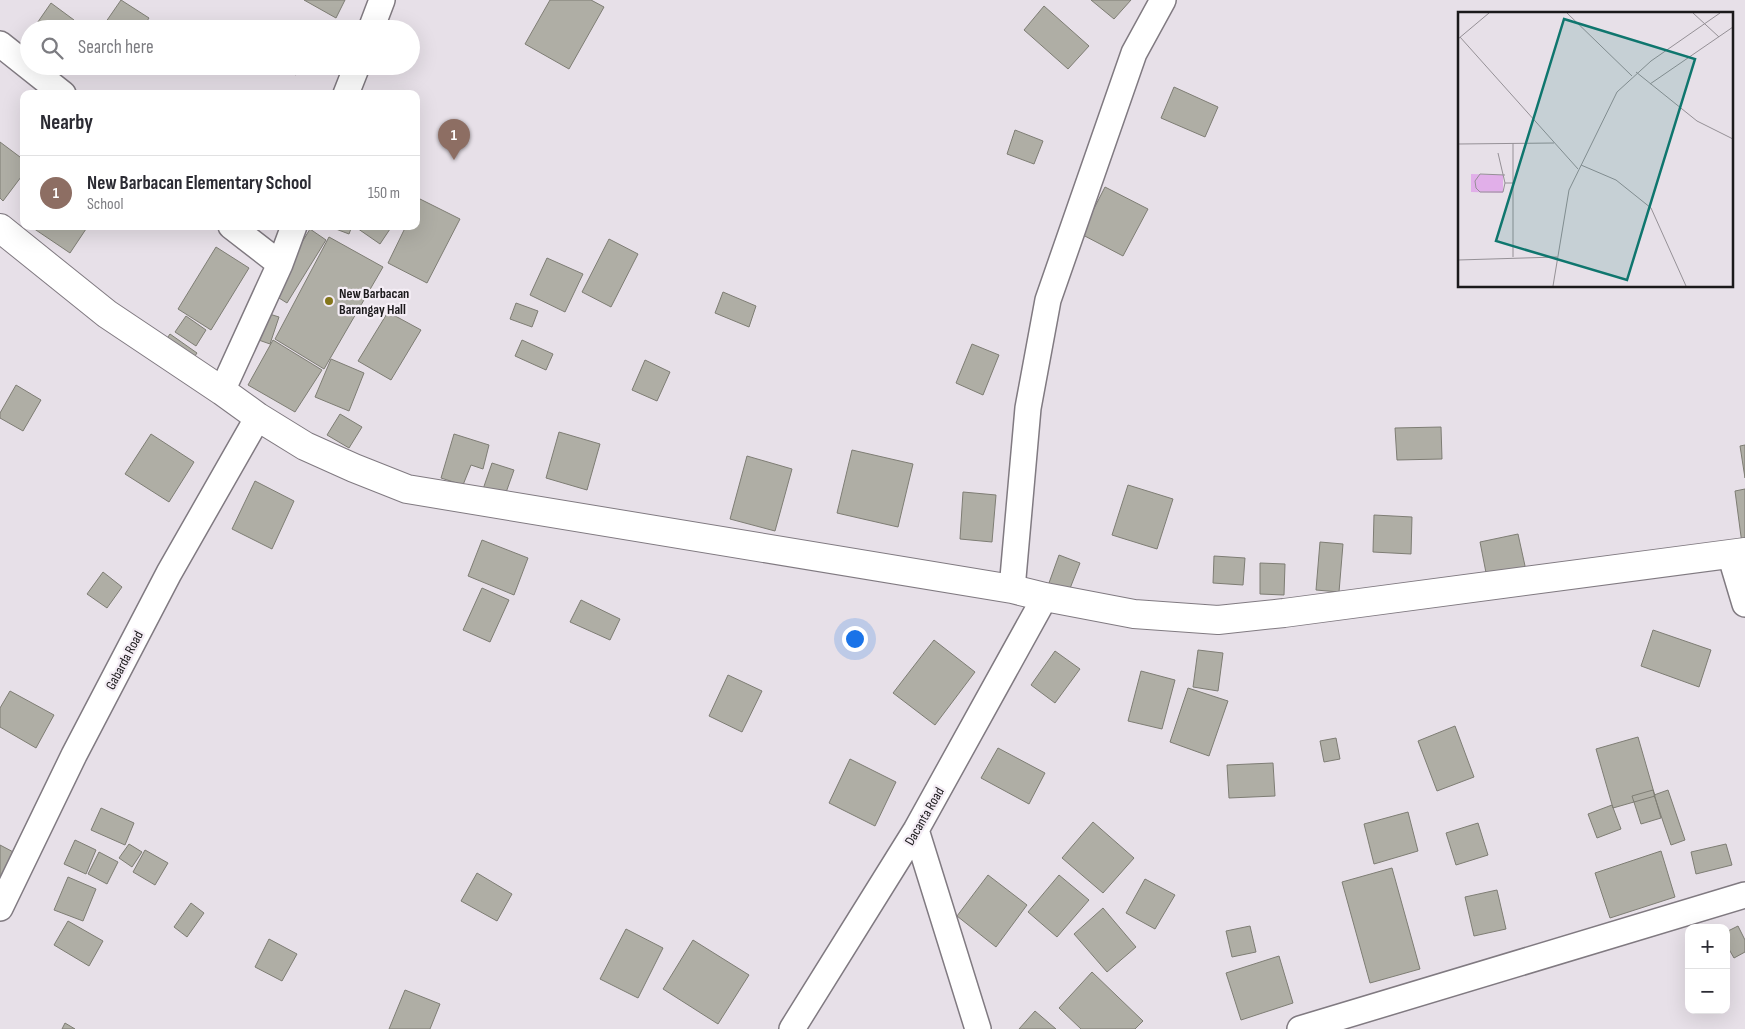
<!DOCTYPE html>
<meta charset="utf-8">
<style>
body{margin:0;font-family:"Sofia Sans Condensed",sans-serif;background:#f2f2f3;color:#2b2b33}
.controls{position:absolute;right:15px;bottom:15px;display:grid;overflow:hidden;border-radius:10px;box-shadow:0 5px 20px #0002}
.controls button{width:45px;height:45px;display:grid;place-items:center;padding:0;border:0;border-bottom:1px solid #e1e1e2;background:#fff;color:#2b2b33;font:25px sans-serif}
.you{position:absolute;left:854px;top:638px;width:18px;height:18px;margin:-12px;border:4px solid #fff;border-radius:50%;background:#1a73e8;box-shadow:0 0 0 8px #1a73e833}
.badge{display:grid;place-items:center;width:32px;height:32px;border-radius:50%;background:#84761a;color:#fff;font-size:16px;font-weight:700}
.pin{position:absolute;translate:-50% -41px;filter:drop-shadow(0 1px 2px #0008)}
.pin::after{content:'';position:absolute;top:26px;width:18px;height:15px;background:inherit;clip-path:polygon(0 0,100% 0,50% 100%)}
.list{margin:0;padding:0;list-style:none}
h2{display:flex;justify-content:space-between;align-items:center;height:65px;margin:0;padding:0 20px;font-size:21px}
h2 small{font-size:16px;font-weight:400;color:#7c7c81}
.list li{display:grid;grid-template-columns:32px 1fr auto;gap:15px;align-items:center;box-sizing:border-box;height:75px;padding:0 20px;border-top:1px solid #e1e1e2}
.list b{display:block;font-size:19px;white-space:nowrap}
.list p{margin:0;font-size:16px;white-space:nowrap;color:#7c7c81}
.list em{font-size:16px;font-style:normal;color:#7c7c81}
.icon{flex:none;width:28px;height:28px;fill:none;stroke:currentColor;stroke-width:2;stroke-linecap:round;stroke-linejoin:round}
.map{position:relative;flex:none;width:1745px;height:1029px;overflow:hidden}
.search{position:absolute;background:#fff;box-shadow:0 5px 20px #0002;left:20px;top:20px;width:400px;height:55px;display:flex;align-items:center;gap:12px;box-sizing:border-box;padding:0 18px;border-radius:28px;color:#7c7c81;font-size:19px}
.panel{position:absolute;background:#fff;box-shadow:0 5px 20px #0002;left:20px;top:90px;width:400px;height:140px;border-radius:10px}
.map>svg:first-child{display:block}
</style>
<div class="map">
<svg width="1745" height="1029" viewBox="0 0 1745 1029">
<rect width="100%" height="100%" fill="#e7e0e8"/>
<path fill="#afaea5" stroke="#7e7d74" d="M121,0L149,18L142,29H101Z
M304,0H345L336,18Z
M550,0H591L604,7L569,69L525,44Z
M1091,0H1131L1114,19Z
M51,3L74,20L68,29H33Z
M1044,6L1089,46L1068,69L1024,30Z
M281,66H301L296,75Z
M1174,87L1218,107L1205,137L1161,118Z
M1015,130L1043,141L1034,164L1007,154Z
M0,142L24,160V173L3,201L0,198Z
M1105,187L1148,209L1123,256L1081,234Z
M420,199L460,219L427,283L388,263L406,226H416V207Z
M30,226H88L70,253Z
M328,226H352L349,234Z
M354,226H392L380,244Z
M310,229L326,240L287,303L271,293Z
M329,237L383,267L324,369L275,339Z
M609,239L638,254L611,307L582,292Z
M216,247L249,268L211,330L178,309Z
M547,258L583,274L565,312L530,295Z
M723,292L756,306L749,327L715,313Z
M516,303L538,311L532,327L510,319Z
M263,312L279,317L270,344L253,338Z
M388,312L421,330L391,380L358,361Z
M186,316L206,330L196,346L175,332Z
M170,334L197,353L188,366L161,347Z
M273,340L322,370L295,412L248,385Z
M522,340L553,354L546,370L515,356Z
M972,344L999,355L983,395L956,383Z
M331,359L364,373L349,411L315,397Z
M645,360L670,372L657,401L632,390Z
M16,385L41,400L23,431L0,418V413Z
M340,414L362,427L349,448L327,435Z
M1441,427L1442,459L1397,460L1395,428Z
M559,432L600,444L587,490L546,478Z
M151,434L194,462L169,502L125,474Z
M454,434L489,445L483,469L471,465L463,485L441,478Z
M1745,445V478L1740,446Z
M852,450L913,464L898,527L837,513Z
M747,456L792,469L775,531L730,519Z
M492,463L514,470L503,501L481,495Z
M255,481L294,501L272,549L232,529Z
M1128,485L1173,499L1157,549L1112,535Z
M1745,489V543L1742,544L1735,491Z
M963,492L996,495L992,542L960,539Z
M1374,515L1412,517L1411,554L1373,552Z
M1518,534L1527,575L1488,583L1480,542Z
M482,540L528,558L514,595L468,576Z
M1320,542L1343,544L1339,592L1316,590Z
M1059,555L1080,563L1069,591L1049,583Z
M1214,556L1245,558L1243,585L1213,583Z
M1260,563L1285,564L1284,595L1260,594Z
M103,572L122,587L107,608L87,594Z
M482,588L509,600L490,642L463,630Z
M581,600L620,619L610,640L570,622Z
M1653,630L1711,650L1699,687L1641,666Z
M934,640L975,672L935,725L893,693Z
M1198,650L1223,653L1218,691L1193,687Z
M1055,651L1080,669L1055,703L1031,685Z
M1141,671L1175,680L1162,729L1128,721Z
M728,675L762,691L742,732L709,716Z
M1188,688L1228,701L1209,756L1170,742Z
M10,691L54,715L36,748L0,727V708Z
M1455,726L1474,777L1437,791L1418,741Z
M1638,737L1655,796L1613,808L1596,749Z
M1336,738L1340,759L1324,762L1320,741Z
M998,748L1045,773L1029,804L981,778Z
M850,759L896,782L875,826L829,803Z
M1273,763L1275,796L1229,798L1227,765Z
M1653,790L1661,818L1641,824L1632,796Z
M1668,790L1685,840L1671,845L1654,795Z
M1612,805L1621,829L1597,838L1588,814Z
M101,808L134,823L125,845L91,830Z
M1408,812L1418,851L1374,864L1364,824Z
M1093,822L1134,858L1103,893L1062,858Z
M1478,823L1488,855L1456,865L1446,833Z
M75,840L96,850L86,874L64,864Z
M129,844L142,852L132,867L119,858Z
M1726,844L1732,865L1696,874L1691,852Z
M0,845L19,855L0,886Z
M145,850L168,863L155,885L133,872Z
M1661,851L1675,897L1610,918L1595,873Z
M99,852L118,862L107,884L88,874Z
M1392,868L1420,969L1370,983L1342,882Z
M477,873L512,894L497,921L461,901Z
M988,875L1027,905L996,947L957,916Z
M1059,875L1089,900L1057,937L1028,912Z
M68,877L96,889L83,921L54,910Z
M1145,879L1175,895L1155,929L1126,913Z
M1497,890L1506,929L1474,936L1465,897Z
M191,903L204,913L187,937L174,927Z
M1103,908L1136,947L1107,972L1074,934Z
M68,921L103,941L89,966L54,945Z
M1250,926L1256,952L1232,957L1226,931Z
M1738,926L1745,940V952L1734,958L1726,944V932Z
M626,929L663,948L638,998L600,979Z
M269,939L297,954L282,981L255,967Z
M693,940L749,975L718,1024L663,989Z
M1279,956L1293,1003L1241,1020L1226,973Z
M1092,972L1143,1021L1135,1029H1081L1059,1008Z
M405,990L440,1004L430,1029H389Z
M1035,1011L1056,1029H1019Z
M65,1023L75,1029H62Z"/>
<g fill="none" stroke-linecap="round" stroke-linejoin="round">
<defs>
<path id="street" d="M371,29L382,0
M0,44L63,94
M346,94L357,66
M231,226L280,264
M222,391L280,264L294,226
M1730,554L1745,604
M1012,589L1028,408L1048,300L1134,53L1163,0
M916,830L978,1029
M0,908L74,755L169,573L258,417
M792,1029L916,830L1045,597
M1300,1029L1745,895"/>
<path id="secondary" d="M0,228L107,314L222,391L258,417L305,446L354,468L407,489L1012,589L1045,597L1134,614L1218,620L1284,613L1745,552"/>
</defs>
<use href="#street" stroke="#807a81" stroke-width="28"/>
<use href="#secondary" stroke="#807a81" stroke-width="30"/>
<use href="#street" stroke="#fff" stroke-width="25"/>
<use href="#secondary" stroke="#fff" stroke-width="28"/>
</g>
<circle fill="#84761a" stroke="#f4edf5" stroke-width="2" cx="329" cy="301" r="5"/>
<g text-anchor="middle" stroke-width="4.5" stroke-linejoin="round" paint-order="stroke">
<g font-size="14" font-weight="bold" fill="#1b191b" stroke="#f4edf5" text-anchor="start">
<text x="339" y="298">New Barbacan<tspan x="339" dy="16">Barangay Hall</tspan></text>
</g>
<g font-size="14" fill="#1b191b" stroke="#f4edf5">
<text transform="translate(124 660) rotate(-62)" y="5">Gabarda Road</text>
<text transform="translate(924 816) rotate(-60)" y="5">Dacanta Road</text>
</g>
</g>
<g transform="translate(1458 12)">
<rect width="275" height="275" fill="#e7e0e8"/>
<path d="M13,162L45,163V181L13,180Z" fill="#e1afe9"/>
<path fill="none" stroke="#959096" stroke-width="1" d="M109,1L174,64M235,1L261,25M2,25L120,157M0,27L31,1M178,60L239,109L275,127M192,72L275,15M55,131V245M0,132L96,131M40,141L47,171H56M123,153L158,168L193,196L228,274M47,163L22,162L17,169L18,176L22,180H45L47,171M0,248L99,245M95,274L111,178L159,80L193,49L262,1"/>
<path fill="#0f766e" fill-opacity="0.15" stroke="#0f766e" stroke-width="2.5" d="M106,7L237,47L169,268L38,229Z"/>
<rect width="275" height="275" fill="none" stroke="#1b191b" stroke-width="2.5"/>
</g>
</svg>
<div class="controls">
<button>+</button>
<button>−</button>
</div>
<div class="you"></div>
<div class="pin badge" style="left:454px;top:160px;background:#8d6e63">1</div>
<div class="search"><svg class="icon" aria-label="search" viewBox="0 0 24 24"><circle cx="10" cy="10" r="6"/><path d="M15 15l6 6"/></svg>Search here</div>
<section class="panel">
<h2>Nearby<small></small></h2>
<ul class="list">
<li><span class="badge" style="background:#8d6e63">1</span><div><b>New Barbacan Elementary School</b><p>School</p></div><em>150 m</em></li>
</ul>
</section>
</div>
